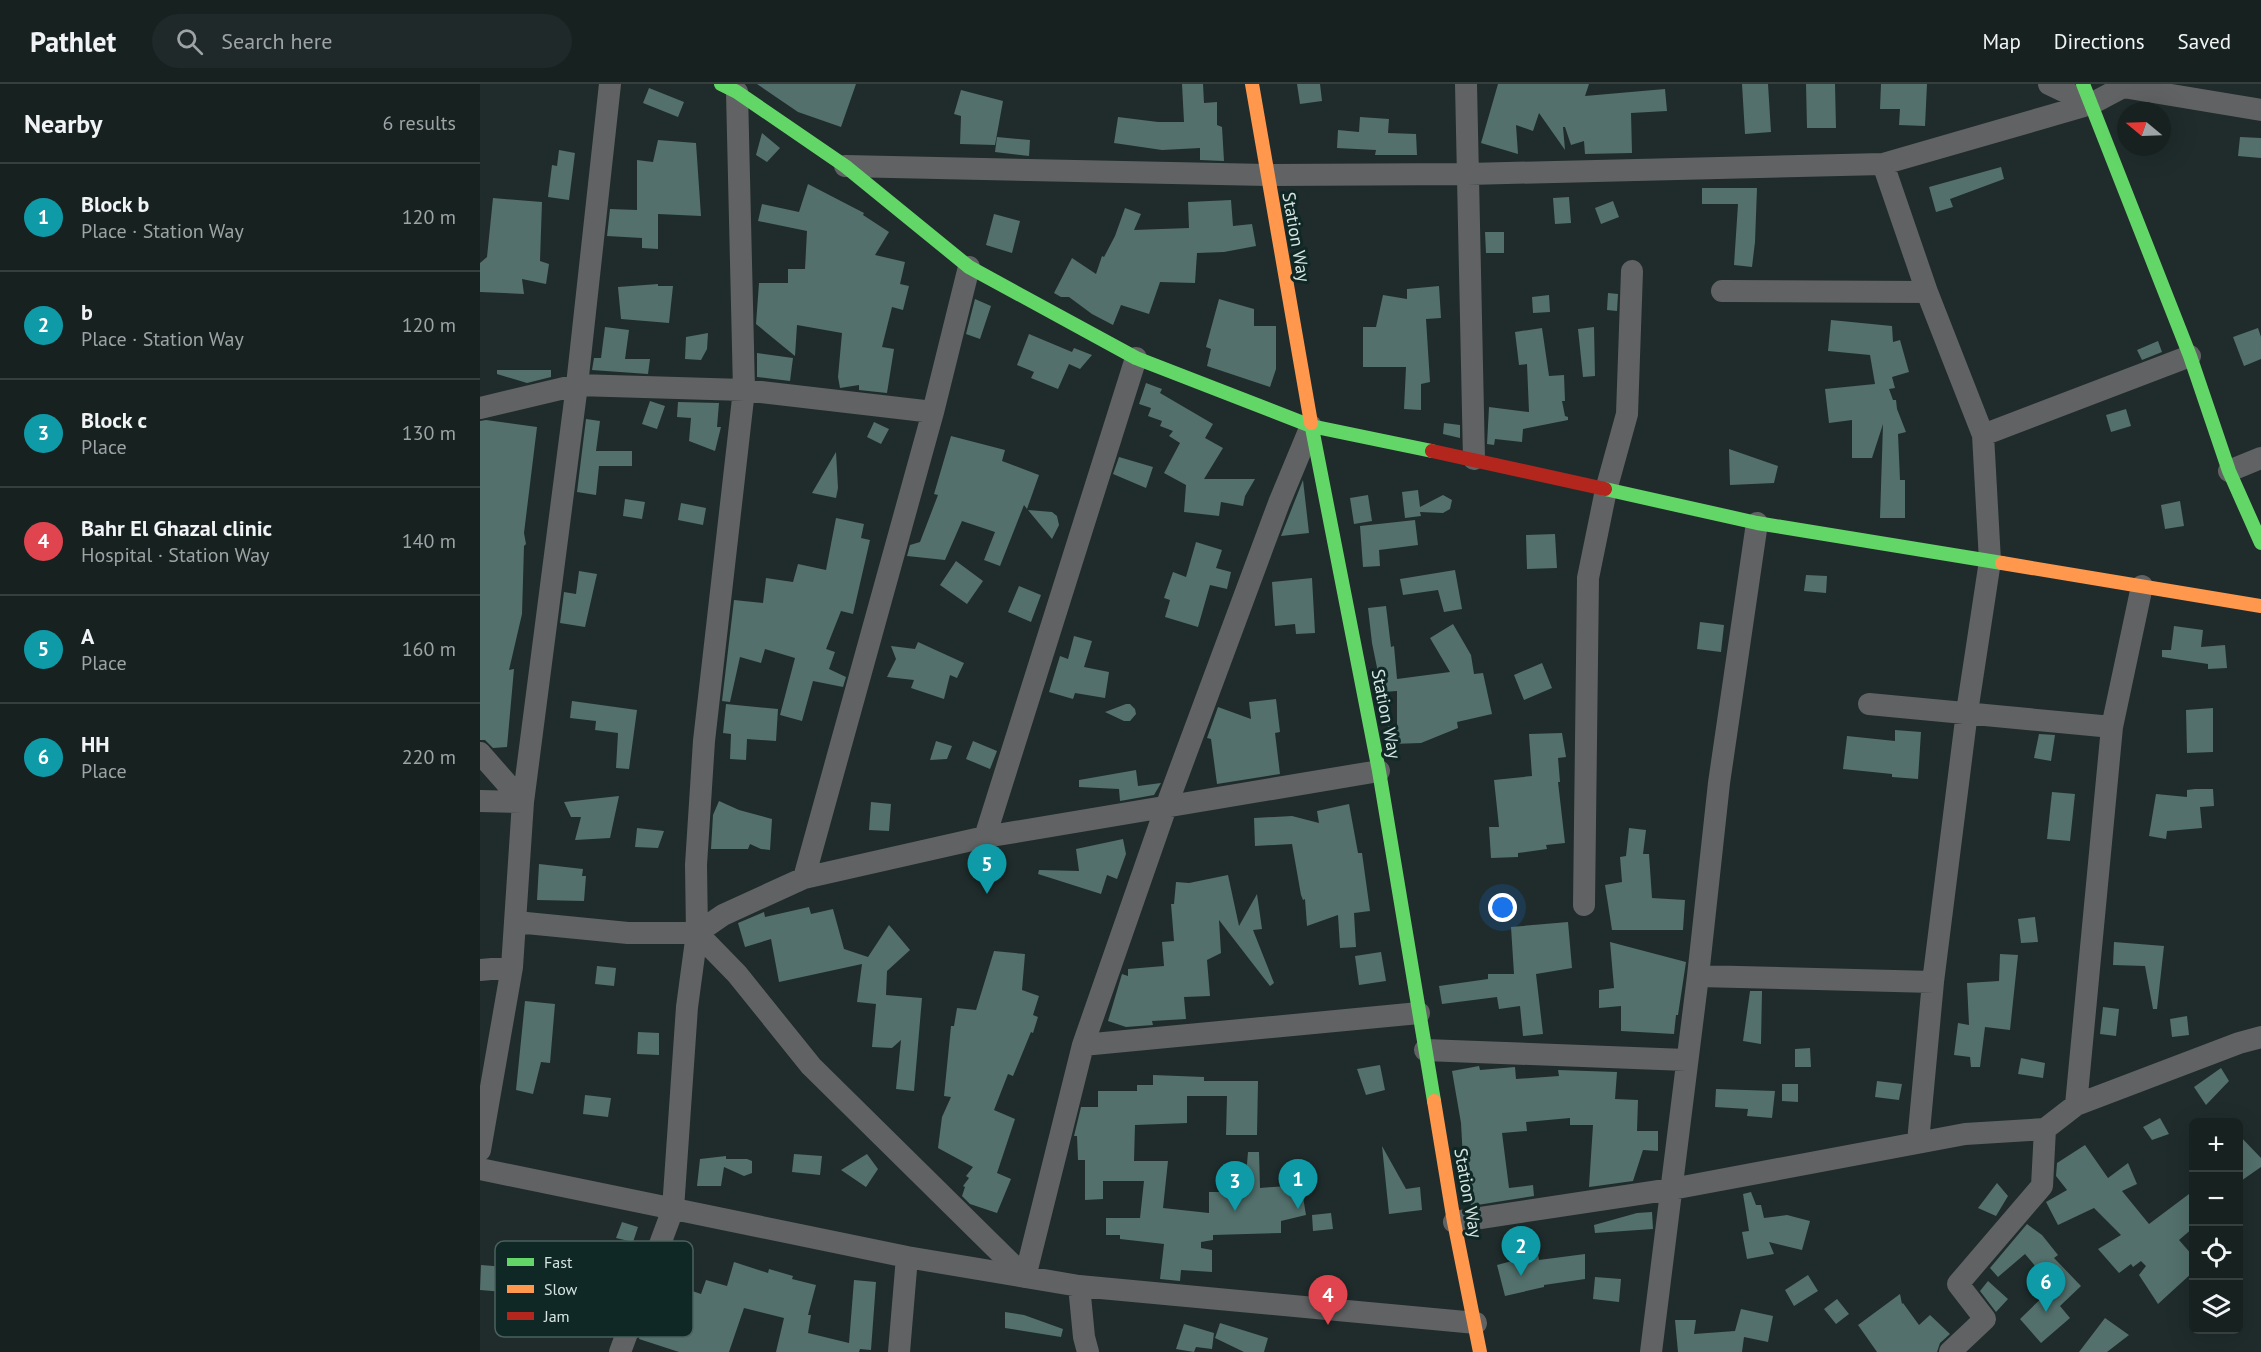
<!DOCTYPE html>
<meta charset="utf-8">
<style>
body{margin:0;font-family:"PT Sans",sans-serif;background:#202929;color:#f1f3f6}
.controls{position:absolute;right:18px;bottom:18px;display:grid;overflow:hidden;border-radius:9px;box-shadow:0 6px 24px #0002}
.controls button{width:54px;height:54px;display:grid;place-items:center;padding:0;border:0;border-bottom:2px solid #363e3e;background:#172120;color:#f1f3f6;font:30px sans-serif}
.compass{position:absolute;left:1637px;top:18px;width:54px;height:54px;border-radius:50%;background:#172120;box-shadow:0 6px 24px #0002;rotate:289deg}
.you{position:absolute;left:1023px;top:824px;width:21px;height:21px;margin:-15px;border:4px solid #fff;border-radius:50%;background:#1a73e8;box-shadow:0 0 0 9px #1a73e833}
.badge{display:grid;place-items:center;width:39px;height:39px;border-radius:50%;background:#bca0f2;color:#fff;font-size:20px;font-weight:700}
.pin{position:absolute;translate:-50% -50px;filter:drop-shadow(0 2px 3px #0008)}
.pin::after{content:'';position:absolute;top:32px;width:21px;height:18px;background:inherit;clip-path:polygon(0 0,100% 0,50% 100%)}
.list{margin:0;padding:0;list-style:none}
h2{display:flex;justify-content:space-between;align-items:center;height:78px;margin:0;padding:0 24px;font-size:26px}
h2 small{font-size:20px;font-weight:400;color:#9ea3a5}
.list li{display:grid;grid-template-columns:39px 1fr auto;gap:18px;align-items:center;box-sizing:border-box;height:108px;padding:0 24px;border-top:2px solid #363e3e}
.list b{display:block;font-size:22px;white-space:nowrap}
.list p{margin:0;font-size:20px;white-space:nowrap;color:#9ea3a5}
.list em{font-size:20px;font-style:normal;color:#9ea3a5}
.icon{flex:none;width:33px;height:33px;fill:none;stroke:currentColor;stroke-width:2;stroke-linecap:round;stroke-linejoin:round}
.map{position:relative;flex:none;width:1781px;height:1268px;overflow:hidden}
header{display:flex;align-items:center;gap:36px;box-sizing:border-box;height:84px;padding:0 30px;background:#172120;border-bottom:2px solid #363e3e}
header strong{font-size:28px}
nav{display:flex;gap:33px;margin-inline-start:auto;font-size:21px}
.search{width:420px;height:54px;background:#202929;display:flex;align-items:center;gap:15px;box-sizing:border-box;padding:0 21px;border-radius:33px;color:#9ea3a5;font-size:22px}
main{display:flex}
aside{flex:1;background:#172120}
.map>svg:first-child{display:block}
</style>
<header>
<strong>Pathlet</strong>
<div class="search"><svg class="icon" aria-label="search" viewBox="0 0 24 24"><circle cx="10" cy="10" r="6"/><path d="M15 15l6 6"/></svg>Search here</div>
<nav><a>Map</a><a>Directions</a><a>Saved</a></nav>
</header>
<main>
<aside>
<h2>Nearby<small>6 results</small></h2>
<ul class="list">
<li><span class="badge" style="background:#0f9aa8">1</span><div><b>Block b</b><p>Place · Station Way</p></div><em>120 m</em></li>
<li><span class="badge" style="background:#0f9aa8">2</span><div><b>b</b><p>Place · Station Way</p></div><em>120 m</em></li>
<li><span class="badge" style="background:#0f9aa8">3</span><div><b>Block c</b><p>Place</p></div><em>130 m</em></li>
<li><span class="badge" style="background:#e0444e">4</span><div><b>Bahr El Ghazal clinic</b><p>Hospital · Station Way</p></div><em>140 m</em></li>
<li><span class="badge" style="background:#0f9aa8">5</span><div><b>A</b><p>Place</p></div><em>160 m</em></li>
<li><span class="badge" style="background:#0f9aa8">6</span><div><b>HH</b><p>Place</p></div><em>220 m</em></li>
</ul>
</aside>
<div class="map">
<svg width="1781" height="1268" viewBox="0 0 1781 1268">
<rect width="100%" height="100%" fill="#1f2c2b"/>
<path fill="#53706c" d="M277,0H376L361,43L318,28Z
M702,0H723L724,19L737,18V41L742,43L744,77L720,76V64L682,66L634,59L638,33L678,38H704Z
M817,0H840L842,17L820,20Z
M1018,0H1109L1105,12L1185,5L1187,27L1151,29L1152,69L1105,70L1104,57L1091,61L1085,43H1083L1085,66L1059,29L1053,47L1036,41L1038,70L1001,59Z
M1262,0H1288L1291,48L1265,50Z
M1326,0H1355L1356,44H1327Z
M1401,0H1447L1445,42L1419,41L1420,25H1400Z
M169,4L204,18L198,33L163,19Z
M481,6L523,17L515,61L480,60L481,32L474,30Z
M880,33L909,35L908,49L936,50L937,71H895L896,66L857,64L858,46L879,48Z
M282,49L300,64L287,78L276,71Z
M517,53L550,56L549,72L515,68Z
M1760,53L1781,54V74L1758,72Z
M178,56L216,59L221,132L178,130V165L162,164V154L127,152L130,125L157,126V76L173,78Z
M79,66L95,69L89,116L68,113L72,81L77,82Z
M1521,83L1524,95L1470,115L1473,123L1456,128L1449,103Z
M328,100L384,129L383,131L409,148L395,171L425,178L420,200L429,202L423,226L412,223L402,263L414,265L407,309L379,306V301L360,304L358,293L362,249L317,241L315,272L276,240L279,199H308V185H325L327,147L278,137L282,120L319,128Z
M1222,104H1277L1275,158L1272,183L1254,181L1258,120H1222Z
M1089,113L1091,139L1075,140L1073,114Z
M13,114L62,118L60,177L69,180L66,200L42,195L44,210L0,208V179L7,173Z
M751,116L753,142L772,140L776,162L744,168L717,169L715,199L680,198L669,230L641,221L633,241L612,230L589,213H581L574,209L592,174L616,190L622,172L624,173L635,152L645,124L661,130L654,146L709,144L708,118Z
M1133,117L1139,133L1121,140L1115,124Z
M514,130L540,137L532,169L506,161Z
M1005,148H1024V169H1006Z
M178,200V202H193L189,239L141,235L138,203Z
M959,202L961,234L946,235L950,298L941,300V326L924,325L926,283H883V243H896L903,211L927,215V205Z
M1128,209L1138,210L1137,227L1127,226Z
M1069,211L1070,228L1053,229L1052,213Z
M495,215L511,222L500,255L486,250Z
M739,215L774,225V242H796V285L790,303L727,282L731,265L726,263Z
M1351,236L1412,242L1413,258L1420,256L1429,288L1412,293L1415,304L1409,305L1413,316H1416L1417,325L1426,348L1418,350L1420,396H1425V434H1400L1403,340L1392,374H1372V336L1349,339L1345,305L1395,300L1390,271L1348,267Z
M125,243L149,246L145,275H170L168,290L112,286L114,274H121Z
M1114,243L1115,292L1103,293L1098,245Z
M1062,244L1069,292L1084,291L1085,317H1082L1085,332L1088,333V336L1043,345L1042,358L1015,355L1014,361L1007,360L1009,323L1049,328L1047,280L1039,281L1035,248Z
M1778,244L1781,253V275L1764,282L1753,253Z
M228,249L227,265L221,276L205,275L206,253Z
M549,250L592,268L594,264L612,271L600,285L589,280L578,305L551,294L554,288L537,281Z
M1678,257L1682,268L1662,276L1657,266Z
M277,269L313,274L310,297L277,293Z
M17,286H71V293L47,299L17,290Z
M666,299L682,305L680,309L733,340L725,354L743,364L724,395H775L765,412L763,422L741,418L739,432L704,428L706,401L684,389L700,359L689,352L693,347L680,342L682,337L668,332L671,324L659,320Z
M170,317L185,322L177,345L162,340Z
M198,318L239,319L237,343H241L235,367L209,357L211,334L197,333Z
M1646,325L1651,342L1631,348L1626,331Z
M106,335L120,337L116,367H152V382H119L116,411L97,408Z
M6,336L57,343L44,449L46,460L44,462L42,530L29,586L34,585L27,663L13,664L5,656H0V337Z
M394,338L409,345L401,360L387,353Z
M964,339L980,341V354L963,350Z
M471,352L525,366L522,377L559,391L547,425L544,421L520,482L504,476L515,448L482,437L465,476L427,472L430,461L440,458L458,411L454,410Z
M1249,365L1298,382L1294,399L1250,401Z
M356,368L358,404L356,414L332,409Z
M639,373L673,383L666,404L633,390Z
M823,396L829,449L801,452Z
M938,406L940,423L963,411L972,416L970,425L963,429L940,428L941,432L925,434L922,408Z
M888,411L892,437L874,440L870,414Z
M145,415L165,418L162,435L143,432Z
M1700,417L1704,442L1685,445L1681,421Z
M201,419L226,424L223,441L198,436Z
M548,426L572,428L577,432L579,441L572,455Z
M356,434L384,440L381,454L390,456L373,530L361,527L346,565L355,568L349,585L366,593L363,603L333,597L322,637L300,631L315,574L285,565L281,579L260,573L250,618L242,617L254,516L283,519L286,494L313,498L318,480L346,486Z
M935,436L938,461L899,466L900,482L883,483L880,442Z
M1075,450L1077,484L1047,485L1046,451Z
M716,458L742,466L736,484L751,488L747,505L730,501L718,543L685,533L690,516L684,514L693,488L706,493Z
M476,477L503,497L487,520L460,501Z
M975,486L982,525L964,528L958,506L923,511L920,495Z
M99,487L117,490L105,543L80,539L84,508L96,510Z
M1326,491L1347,492L1346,509L1324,507Z
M832,494L835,549L816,550L815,540L795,542L792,498Z
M539,502L561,511L551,538L528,528Z
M906,522L911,563L914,562L917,595L970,588L950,554L973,540L991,571L994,590L1003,589L1012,630L977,638L978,644L941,659L912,660L908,642H917V607L902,608L892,559L888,524Z
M1220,538L1244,541L1241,568L1217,565Z
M1694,542L1723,546L1721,563L1745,561L1747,584L1728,585V580L1682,573V566H1691Z
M594,552L612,557L604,583L629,588L625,614L595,609L593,615L569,608L580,572L588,575Z
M438,558L484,579L477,594L470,591L464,615L431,604L434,596L407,593L416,575L411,562L435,565Z
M1062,579L1072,604L1044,616L1034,591Z
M796,615L800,648L795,649L800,690L737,700L731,655L727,654L738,623L771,635L769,618Z
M92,617L157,626L149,685L136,684L138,649L115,646L116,637L90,634Z
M246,620L298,625L296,657L267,655L266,676L250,675L251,650L243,649Z
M646,620H650L655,625L656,630L650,637H644L625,628Z
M1733,624V668L1707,669L1706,626Z
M1415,646L1441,648L1438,695L1412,693V690L1363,685L1367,652L1415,657Z
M1082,649L1086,673L1078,674L1080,698H1078L1085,759L1066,761L1067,765L1038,769V773L1011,774L1009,743H1019L1014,696L1052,692L1049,650Z
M1559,650L1575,651L1571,677L1554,674Z
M456,657L472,662L467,675L450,676Z
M493,657L517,667L510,685L486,675Z
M656,686L658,702L681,699L674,711L640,717L639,705L599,703V696Z
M1715,705H1733L1734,722L1720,723L1722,744L1687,747L1686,755L1669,752L1676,710L1707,713V706Z
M1572,708L1595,710L1590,757L1567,755Z
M139,712L130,754L95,756L101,733H91L84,718Z
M239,717L259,726L292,735L290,766L281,765L270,760L268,765H231L233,731Z
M391,718L411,720L409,747L389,746Z
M869,720L878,769H882L890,827L874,829L876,863L860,864L858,831L827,842L825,815L823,816L821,811L812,760L775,762L774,734L812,732L839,739L837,727Z
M157,744L184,747L178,764L155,763Z
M1149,744L1166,746L1163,770H1169L1172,814L1205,816L1203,846H1132L1125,801L1142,798L1140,773L1146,772Z
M643,755L646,770L637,795L627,791L621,810L558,790L559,786L599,787L596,765Z
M59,780L103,785L102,792H106L104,817L57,816Z
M748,791L759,842L777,810L782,845L773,846L794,899L790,902L739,836L741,869L727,876L730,912L704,913L706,935L672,937L673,941L646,943L628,937L642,890L648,892V885L684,882L682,858L694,857L691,820H694L696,798L709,799Z
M329,823L331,830L353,825L364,865L388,873L409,841L430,866L407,887L406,911L442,914L434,1007L416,1005L421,956L412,964L392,963L396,920L377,918L382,880L299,898L291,855L265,863L258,839L284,828L285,833Z
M1555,833L1558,858L1541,859L1538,835Z
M1088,838L1092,884L1056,890L1063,950L1043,952L1040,922L1019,925L1017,913L962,920L959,902L1008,895V890H1034L1031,843Z
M1130,858L1206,878L1198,931H1196L1194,950L1141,947V922L1119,924V906L1134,904Z
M1634,858L1684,862L1677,925H1673L1665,882L1633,881Z
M514,867L545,870L542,906L559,912L553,931L558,933L553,949L551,948L533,992L528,990L514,1026L535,1035L517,1089L531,1095L517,1129L490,1120L482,1112L485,1103L483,1102L489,1094L486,1092L493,1083L458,1064L462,1033L471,1013L464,1012L471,942H474L477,924L496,926Z
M901,868L906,897L879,901L875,872Z
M1520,870L1538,871L1530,946L1505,943L1500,983H1491L1490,973L1474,971L1478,939L1489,941L1487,899L1519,897Z
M117,882L136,884L134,902L115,900Z
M1270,907H1282L1281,960L1263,957Z
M45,917L75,920L70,979L61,978L53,1010L36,1006Z
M1623,923L1639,925L1636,952L1620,950Z
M1707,932L1709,951L1692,953L1690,935Z
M158,948L179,949V971L157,970Z
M1330,964L1331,983H1315V965Z
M1541,974L1565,979L1563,994L1538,990Z
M900,981L905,1006L886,1011L877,985Z
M999,982L1000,986L1035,983L1036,995L1079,992L1078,986L1137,988L1135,1015L1158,1016L1157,1047H1178V1067L1163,1066L1153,1097L1109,1103L1113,1041H1090V1034L1046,1038L1047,1047L1022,1049L1029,1104L1053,1101L1054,1112L991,1122L985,1075H983L981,1039L972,987Z
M1741,984L1749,997L1726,1021L1714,1003Z
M673,991L724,993V997H778L777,1051H746L747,1012H707V1039L655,1041L654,1077H688L683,1124L729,1129V1108H749V1105L765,1104L768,1068H779L780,1104L821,1101L826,1131L801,1137V1149L733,1151V1156L721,1158V1164L732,1166V1188L701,1186L700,1197L680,1195L684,1160L640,1155V1151H626V1134H660L664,1097H623V1115L605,1116V1076H598L597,1052H594L601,1023H618V1007H657V1001H673Z
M1397,997L1422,1000L1419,1016L1395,1013Z
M1302,1000H1318V1018L1302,1017Z
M1236,1005L1295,1007L1292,1034L1267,1032L1268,1025L1235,1023Z
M105,1011L131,1014L128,1033L103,1030Z
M1680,1034L1689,1050L1672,1056L1663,1043Z
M1758,1050L1781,1074V1083L1758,1099Z
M1605,1061L1628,1094L1648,1079L1657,1100L1642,1107L1669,1140L1713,1107V1144L1699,1156L1713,1172V1188L1678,1220L1659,1191L1666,1182L1661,1177L1653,1183L1651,1180L1639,1189L1618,1165L1641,1151L1614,1124L1578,1141L1566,1118L1587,1106L1576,1092L1577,1079Z
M902,1062L926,1105L940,1103L942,1126L909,1130Z
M314,1070L342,1072L340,1091L312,1088Z
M387,1070L398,1085L386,1103L361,1086Z
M246,1072V1075H267L272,1077V1089L264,1092L244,1083L241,1102H217L220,1075Z
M1517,1099L1528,1112L1516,1132L1498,1124Z
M1271,1108L1276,1121H1281L1284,1134L1307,1131L1330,1137L1322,1166L1289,1158L1294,1170L1267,1175L1262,1148L1269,1147L1263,1110Z
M1172,1128L1173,1145L1115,1149L1114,1141L1157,1129Z
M851,1129L853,1145L833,1147L832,1131Z
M142,1138L158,1143L153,1158L136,1154Z
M1547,1140L1562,1151L1578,1171L1574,1174L1601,1202L1580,1222L1590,1234L1561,1259L1540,1235L1573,1203L1545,1170L1518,1193L1510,1184Z
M1058,1170L1059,1176L1105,1170V1195L1064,1201V1203L1025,1212L1017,1181Z
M254,1178L288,1189L289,1185L313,1192L312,1195L336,1201L328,1231H331L328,1249L369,1259L374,1196L396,1198L391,1266L380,1265L379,1268H296L304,1234L264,1224L249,1268H199L159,1255L166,1236L171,1238L183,1197L221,1210L226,1196L247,1202Z
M1,1181L26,1183L24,1208L0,1206Z
M1328,1191L1338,1207L1314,1222L1305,1206Z
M1115,1193L1141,1195L1139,1218L1113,1215Z
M1508,1197L1528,1215L1516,1228L1500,1207Z
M1420,1210L1422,1220L1423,1219L1439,1241L1450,1231L1470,1250L1460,1259L1457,1268H1397L1378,1241Z
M1357,1215L1369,1230L1356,1240L1344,1225Z
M1261,1225L1293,1232L1288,1258L1264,1253L1262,1268H1198L1195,1236H1216L1214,1250L1255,1247Z
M525,1228L544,1231L583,1245L581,1253L525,1244Z
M1625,1234L1649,1251L1627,1268H1599Z
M740,1239L788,1254L784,1268H764L735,1254Z
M704,1240L734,1249L732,1265L716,1263L714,1268L696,1265Z"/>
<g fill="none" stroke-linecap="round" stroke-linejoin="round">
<path stroke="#616263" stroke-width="22" d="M986,0L994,375
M257,8L264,306L224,657L216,781L217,849L257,890L331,982L545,1193
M1611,20L1643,3L1781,26
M1403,80L1447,208L1503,351L1510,477L1487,628L1453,898L1438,1058
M365,82L787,91L988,90L1403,80L1611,20L1569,0
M1242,207L1447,208
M0,324L97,301L264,306L453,328
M1503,351L1710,272
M1749,387L1781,374
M1389,620L1632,643
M0,669L43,718
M0,717L43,718
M505,753L656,274
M324,794L453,328L489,183
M1104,821L1108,494L1126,406L1147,330L1152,187
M36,838L148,849H217L243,831L324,794L505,753L899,687
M0,886L32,883
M1218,892L1453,898
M603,961L939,929
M945,966L1206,976
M1596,1021L1759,959L1781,953
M0,1066L32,883L43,718L97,301L130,0
M0,1085L427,1173L599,1202L996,1239
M974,1138L1192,1105L1485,1050L1565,1045L1596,1021L1632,643L1662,502
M545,1193L603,961L686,723L799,419L831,342
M599,1202L604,1253L608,1268
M140,1268L193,1125L207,923L217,849
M419,1268L427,1173
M1171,1268L1218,892L1239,699L1277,439
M1470,1268L1505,1235L1478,1200L1562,1102L1565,1045"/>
<path stroke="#63d668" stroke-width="14" d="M241,0L257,8L365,82L489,183L656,274L831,342L952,367
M1603,0L1710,272L1749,387L1781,459
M831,339L899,687L954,1017
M1125,405L1277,439L1522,479"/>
<path stroke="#ff974d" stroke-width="14" d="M772,0L831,339
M1522,479L1781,522
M954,1017L974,1138L1000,1268"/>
<path stroke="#b3261e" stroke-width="14" d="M952,367L1125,405"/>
</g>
<g text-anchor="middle" stroke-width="6" stroke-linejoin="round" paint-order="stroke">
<g font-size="18" fill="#d6e5e2" stroke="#0f2825">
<text transform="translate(816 153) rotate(80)" y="6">Station Way</text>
<text transform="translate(906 630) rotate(79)" y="6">Station Way</text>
<text transform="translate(988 1109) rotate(80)" y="6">Station Way</text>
</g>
</g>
<rect x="15" y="1157" width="198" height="96" rx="9" fill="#0f2825" stroke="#4b615e" stroke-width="1.5"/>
<rect x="27" y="1174" width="27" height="8" fill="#63d668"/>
<rect x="27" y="1201" width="27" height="8" fill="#ff974d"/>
<rect x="27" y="1228" width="27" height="8" fill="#b3261e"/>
<g font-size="16" fill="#d6e5e2">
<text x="64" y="1184">Fast</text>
<text x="64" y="1211">Slow</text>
<text x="64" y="1238">Jam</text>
</g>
</svg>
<div class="controls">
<button>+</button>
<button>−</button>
<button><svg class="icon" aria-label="locate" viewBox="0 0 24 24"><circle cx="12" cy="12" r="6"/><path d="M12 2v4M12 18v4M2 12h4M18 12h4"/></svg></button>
<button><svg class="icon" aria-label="layers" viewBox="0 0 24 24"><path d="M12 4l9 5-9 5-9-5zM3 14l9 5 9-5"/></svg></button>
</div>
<svg class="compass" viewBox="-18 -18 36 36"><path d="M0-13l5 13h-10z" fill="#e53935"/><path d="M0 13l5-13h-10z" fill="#9ea3a5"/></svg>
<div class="you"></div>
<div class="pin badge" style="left:818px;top:1125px;background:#0f9aa8">1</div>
<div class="pin badge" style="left:1041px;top:1192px;background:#0f9aa8">2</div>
<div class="pin badge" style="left:755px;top:1127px;background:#0f9aa8">3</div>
<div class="pin badge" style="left:848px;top:1241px;background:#e0444e">4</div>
<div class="pin badge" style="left:507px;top:810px;background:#0f9aa8">5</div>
<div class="pin badge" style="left:1566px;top:1228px;background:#0f9aa8">6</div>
</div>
</main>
